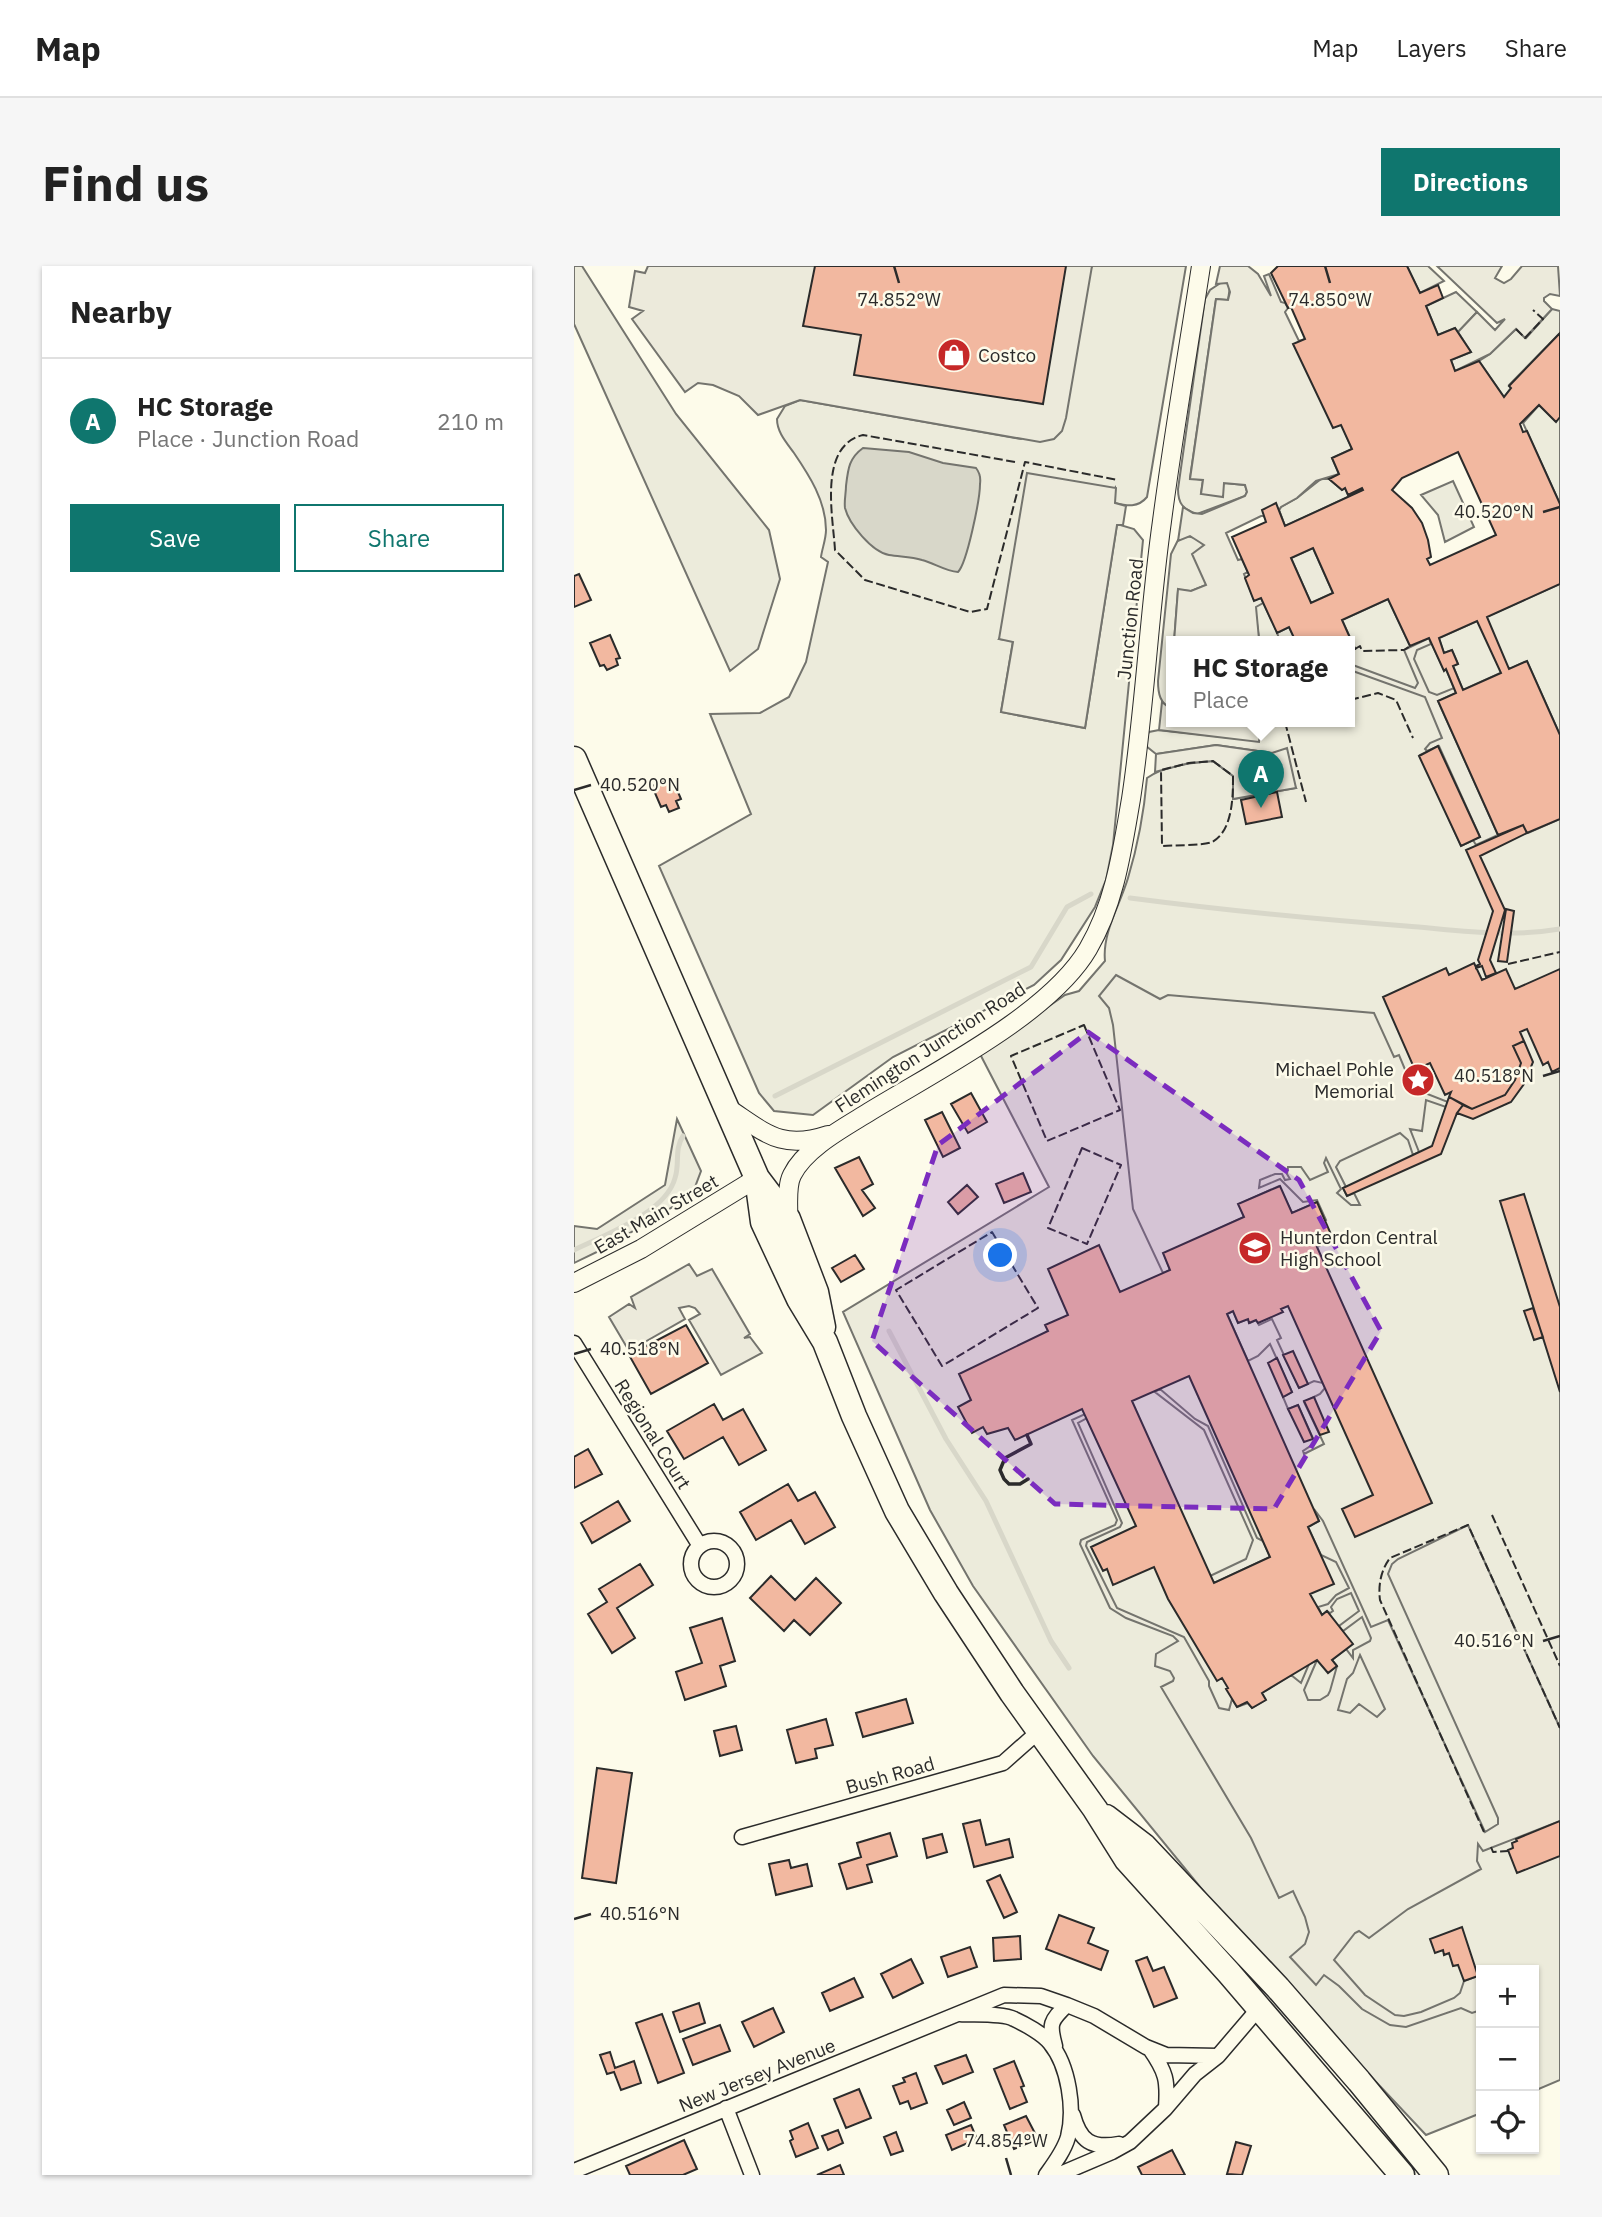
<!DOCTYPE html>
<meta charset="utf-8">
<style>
body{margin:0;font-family:"IBM Plex Sans",sans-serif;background:#f6f6f6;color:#222}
.controls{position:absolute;right:21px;bottom:21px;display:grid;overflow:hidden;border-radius:0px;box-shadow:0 2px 5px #0004}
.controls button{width:63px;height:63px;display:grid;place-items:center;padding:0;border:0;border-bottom:2px solid #e0e0e0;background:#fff;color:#222;font:35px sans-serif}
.you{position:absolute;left:427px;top:990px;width:24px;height:24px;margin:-18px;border:5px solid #fff;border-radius:50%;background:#1a73e8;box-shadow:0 0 0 10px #1a73e833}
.badge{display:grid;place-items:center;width:46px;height:46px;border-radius:50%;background:#0f766e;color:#fff;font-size:23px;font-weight:700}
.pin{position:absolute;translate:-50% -58px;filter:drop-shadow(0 2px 4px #0008)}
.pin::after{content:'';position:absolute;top:37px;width:24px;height:21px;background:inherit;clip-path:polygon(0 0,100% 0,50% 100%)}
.popup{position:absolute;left:592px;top:370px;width:189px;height:91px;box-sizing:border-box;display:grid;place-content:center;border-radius:0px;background:#fff;filter:drop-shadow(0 2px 5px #0005);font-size:23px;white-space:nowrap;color:#767676}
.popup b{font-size:26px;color:#222}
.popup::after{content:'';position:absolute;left:50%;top:100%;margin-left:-14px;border:14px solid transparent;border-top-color:#fff}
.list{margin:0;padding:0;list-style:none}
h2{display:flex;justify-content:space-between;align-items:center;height:91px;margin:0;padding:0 28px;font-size:30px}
h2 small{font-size:23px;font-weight:400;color:#767676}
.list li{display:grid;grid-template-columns:46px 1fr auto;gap:21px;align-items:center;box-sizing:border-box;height:126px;padding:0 28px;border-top:2px solid #e0e0e0}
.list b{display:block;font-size:26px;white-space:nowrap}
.list p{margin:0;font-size:23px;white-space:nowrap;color:#767676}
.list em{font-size:23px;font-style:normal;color:#767676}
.actions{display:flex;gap:14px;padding:21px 28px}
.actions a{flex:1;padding:16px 0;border:2px solid #0f766e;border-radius:0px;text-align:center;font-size:24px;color:#0f766e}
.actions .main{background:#0f766e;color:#fff}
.icon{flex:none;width:38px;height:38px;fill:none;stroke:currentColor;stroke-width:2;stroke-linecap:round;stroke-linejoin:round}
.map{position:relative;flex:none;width:986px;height:1909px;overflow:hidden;border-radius:0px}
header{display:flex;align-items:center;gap:42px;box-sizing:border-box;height:98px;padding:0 35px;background:#fff;border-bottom:2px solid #e0e0e0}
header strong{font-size:33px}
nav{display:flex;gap:38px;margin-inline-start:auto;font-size:24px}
.intro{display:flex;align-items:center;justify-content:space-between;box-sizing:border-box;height:168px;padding:0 42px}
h1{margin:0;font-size:49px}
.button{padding:18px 32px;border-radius:0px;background:#0f766e;color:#fff;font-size:24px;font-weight:700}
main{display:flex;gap:42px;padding:0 42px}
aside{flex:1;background:#fff;border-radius:0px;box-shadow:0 2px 5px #0004}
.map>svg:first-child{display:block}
</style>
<header>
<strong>Map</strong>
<nav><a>Map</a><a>Layers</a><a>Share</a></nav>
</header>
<div class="intro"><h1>Find us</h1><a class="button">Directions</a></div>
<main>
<aside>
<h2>Nearby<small></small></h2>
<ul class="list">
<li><span class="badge">A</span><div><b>HC Storage</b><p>Place · Junction Road</p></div><em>210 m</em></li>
</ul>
<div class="actions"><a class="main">Save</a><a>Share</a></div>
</aside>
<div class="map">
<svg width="986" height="1909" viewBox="0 0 986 1909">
<rect width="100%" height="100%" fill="#fdfbea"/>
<path fill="#ecebdb" stroke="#74746e" stroke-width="2" fill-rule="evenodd" d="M0,0H8L102,148L195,264L206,313L184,383L156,405L0,58Z
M518,0H612L573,231C564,242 553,240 541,237V222L425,373L439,375L427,446L511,462L543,258L560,263L569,274L539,579L532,614L521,641L487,694L460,719L319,791L239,849L200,845L185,827L85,600L177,548L136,448L186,447L215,431L232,396L254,296L247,291C248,283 252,273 252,264C252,235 235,209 220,187C212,176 203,166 203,153L211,140L226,134L447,173Z
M833,0H854L870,15L846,27Z
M648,16L653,17L656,21L654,34L642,33L616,212L629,214L627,227L650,217L671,219L673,226L671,230L623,248C609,243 604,238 604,223L631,33L636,24Z
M882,26L903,46L884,66L881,62L864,69L852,40Z
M978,43L986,45V67L935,119L937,122L930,131L905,95L916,88L942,63L952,72Z
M965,139L981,155L986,151V238L949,157Z
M747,213H755L768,224L771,222L774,229L788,222L789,224L711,260L705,244L707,241L723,232Z
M879,215L900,261L871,276L864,249L847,229Z
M612,270L622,272L631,280L632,319L617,325L604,324L600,376H598L595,430H598V444C586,437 584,428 584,415L597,288L604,274Z
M986,318V469L953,395L889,424L879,400L884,398L878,384L870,387L865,372Z
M687,332L703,366L715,361L722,376L706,372L690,375L685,373L680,335Z
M814,333L836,380L855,372L870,404L872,403L882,427L864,435L924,569L949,559L954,567L986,553V1814L960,1825V1704H907V1847L852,1869L676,1682L519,1490L399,1320L356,1244L269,1046L475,921L406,788L491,729L505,725L531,695C528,667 546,639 554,612C564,579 570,546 573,512C591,499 618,497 639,495L659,510V533L722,522L698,487L642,479L582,488L572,480V472L575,466L585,464L685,475L687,456H776V385L781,382L768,354ZM865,480L906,571L887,580L846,489Z
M103,853L127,905L118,929L31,982L0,997V960L23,963L91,919Z"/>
<path fill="#eceadb" stroke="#74746e" stroke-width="2" fill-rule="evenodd" d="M74,0H518L492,152L488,165L480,173L466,176L226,134L184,149L165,130L139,119L124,117L111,126L58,53L69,45L55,41L61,5L71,7Z
M646,0H674L684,8L697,30L690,10L695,8L707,36L711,37L714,42L711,46L725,75L731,73L778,183L758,192L765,208L742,215L723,232L707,241L705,244L711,260L697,266L690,250H687L652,267L664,294L668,293L674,306L670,308L680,334L687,332L689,337L682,341L685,373L690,375L705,372L703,367L715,361L722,376H600L604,323L617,325L632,319L618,288L630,279L616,270L604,275L609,241L619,247L628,248L671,230L673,226L671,219L650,217L649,231L627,228L629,214L616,213L642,33L654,34L656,26L653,17L642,18Z
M863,0H928L921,12L930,17L937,13L948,0H984L986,30L976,28L970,32V35L978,43L951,72L942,63L916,88L881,105L877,94L897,86L884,66L903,46L921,64L931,53L923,57Z
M453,207L542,222L541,237L552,240L549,259H543L511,462L427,446L439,376L425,373Z
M739,282L759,327L737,337L717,292Z
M855,372L857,378L843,384L840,393L855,426L863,429L880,422L882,427L864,435L924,569L902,579L899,574L906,571L865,480L853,485L851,483L856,477L868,472L851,431L776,404V398L841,422L844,417L830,384Z
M588,436L598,444V456H687L685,476L585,464Z
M642,479L698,487L713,482L722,522L659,533V510L639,495L615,497L581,506L582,488Z
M542,709L586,733L594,729L800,747L820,791L825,789L835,813L841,808L844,810L845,816L842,818L845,827H851L874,836L872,841L852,834L848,865L836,863L845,886L839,889L834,874L826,867L766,895L762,901L772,921L769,922L773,930L780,927L786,939H777L763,927L767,923L752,892L750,897L754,906L736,914L727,901H714L713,908L716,913L711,914L708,908H701L686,914L685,922L706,913L729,936L743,934L752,954L750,955L743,936L718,947L705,920L665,938L670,951L590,988L596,1004L589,1007L559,943L539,759L535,742L525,730Z
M115,998L123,1010L138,1003L176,1068L170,1072L176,1071L188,1087L147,1109L115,1054L126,1048L121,1042L115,1040L105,1042L111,1053L55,1085L35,1051L55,1038L61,1042L57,1031Z
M659,1045L664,1057L674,1053L676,1057L682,1054L685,1059L698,1053L707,1072L703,1074L725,1122L740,1115L749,1117L751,1122L746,1128L730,1136L750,1178L730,1188L729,1185L741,1177L724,1139L714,1143L709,1131L718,1126L696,1078L684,1090L674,1095L653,1048Z
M586,1123L621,1153L634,1160L683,1272L689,1275L696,1291L640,1317L636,1310L672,1293L679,1274L630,1164L581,1126Z
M511,1148L513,1152L504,1157L548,1257L546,1261L513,1276L512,1280L543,1342L610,1371L635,1415V1420L645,1442L655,1444L658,1433L663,1441L674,1437L678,1442L691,1434L688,1427L717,1409L727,1417L735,1398L743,1394L730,1424L734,1434H746L754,1429L756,1425L763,1400L758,1394L772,1383L779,1392V1384L796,1375L797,1372L788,1351L769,1365L765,1360L785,1345L777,1327L763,1333L757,1341L759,1345L756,1347L753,1345L748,1349L744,1341L754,1338L762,1329L775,1322L762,1296L747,1289L734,1261L745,1255L740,1243L749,1255L797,1361L814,1354L911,1566L924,1558V1552L814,1308L818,1298L824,1293L894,1259L986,1462V1555L909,1585L904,1578L903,1595L907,1603L834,1643L795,1672L785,1665L781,1667L760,1694L791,1729L821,1749L830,1750L847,1746L880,1732L886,1727L890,1715L904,1710L907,1718V1744L898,1747L887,1742L832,1761L816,1759L788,1743L765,1720L750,1709L742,1719L716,1691L731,1678L735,1666L731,1651L719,1625L705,1632L677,1572L587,1421L599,1415L600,1412L596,1405L581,1400L582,1388L604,1375L599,1370L552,1352L536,1342L506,1278L507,1274L541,1259L543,1254L498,1154ZM786,1389L811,1443L803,1451L785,1438L776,1447L764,1444L773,1413L779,1407Z"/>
<path fill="#d8d7c9" stroke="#74746e" stroke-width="2" d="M289,182L335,186L369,197L402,202C406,207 407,211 406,218C406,233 393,297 384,306C371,305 360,297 348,294C337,290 326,291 315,289C298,286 275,258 271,242C270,235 272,227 272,220C274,203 275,192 289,182Z"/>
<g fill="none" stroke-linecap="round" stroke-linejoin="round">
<path stroke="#d8d7c9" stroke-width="5" d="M556,632C648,644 740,653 832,660C884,664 934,672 986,663
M201,830L457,701L493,641L517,628
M0,984C30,969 92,947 101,912C106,898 100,883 109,870
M315,1065L372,1173L412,1235L477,1375L495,1402"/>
</g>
<path fill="#f2b8a0" stroke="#2b2b2b" stroke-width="2" fill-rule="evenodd" d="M241,0H492L469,138L280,109L287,69L229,60Z
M704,0H833L846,27L864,19L869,32L852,40L864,69L881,62L897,86L877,94L881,105L905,95L930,131L937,122L935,120L986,67V151L982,156L965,139L946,158L949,166L953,165L986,238V318L913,351L935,403L953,395L986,469V553L953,567L949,559L924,569L864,435L882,427L872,403L870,405L855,372L836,380L814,333L768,354L781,383L776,385V376H722L715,361L703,367L687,332L680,335L671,312L675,309L658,271L692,256L688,244L702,237L711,260L789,224L788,222L774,229L771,222L768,224L755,213L765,208L758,192L778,183L767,159L759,162L719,78L731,73L717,41L714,42L697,7ZM884,186L922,269L856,299L853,293L857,291L854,274L848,257L838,242L818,224L828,212ZM739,282L759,327L737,337L717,292ZM903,355L927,407L889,424L879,400L884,398L878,384L870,387L865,372Z
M5,308L17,334L0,341V310Z
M36,369L46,392L42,393L44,399L33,404L30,399L26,400L16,377Z
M864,480L906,571L887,580L845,490Z
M98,512L107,533L102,535L105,542L95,546L92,539L87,541L78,520Z
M703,526L708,551L672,558L667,534Z
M949,559L953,567L906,590L931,644L916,694L922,707L912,711L908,700L902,702V700L906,698L904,694L919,645L892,584Z
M932,643L940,645L933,696L924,695Z
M900,697L908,714L932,703L941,723L986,703V802L978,806L974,796L969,799L953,763L946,766L950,775L939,780L947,797L941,814L931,829L898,843L875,831L877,826L871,829L856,797L841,804L809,731L872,702L875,709Z
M950,775L959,796L950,818L937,836L899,853L883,847L889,839L898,843L931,829L941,814L947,797L939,780Z
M397,827L413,856L394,867L377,838Z
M875,831L889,839L883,847L867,888L773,930L769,922L858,880Z
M368,846L386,882L369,891L351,854Z
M285,891L299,918L288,924L301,942L289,950L261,902Z
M449,907L457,926L430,937L422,918Z
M393,919L404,931L384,948L374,936Z
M706,920L718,947L743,936L759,973L743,981L858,1237L781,1271L768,1243L799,1229L714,1040L707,1043L709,1046L684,1057L682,1054L675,1057L674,1053L664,1057L659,1045L653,1048L745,1255L734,1261L760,1318L736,1328L748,1349L753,1345L779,1378L758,1394L763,1400L754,1407L743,1394L688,1427L692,1434L678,1442L673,1436L663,1441L652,1423L654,1422L648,1412L643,1415L594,1333L580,1301L539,1319L533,1303L529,1305L517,1281L562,1260L508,1143L441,1174L434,1162L413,1168L409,1161L398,1167L384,1141L397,1134L385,1108L474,1065L471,1059L494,1049L474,1003L525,979L546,1026L596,1004L589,987L670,951L664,938ZM615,1110L696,1291L640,1317L558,1135Z
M950,928L986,1041V1126L926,935Z
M281,989L290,1003L267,1016L258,1002Z
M959,1042L969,1071L960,1074L950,1045Z
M112,1059L134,1097L77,1128L55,1089Z
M719,1085L734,1118L725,1122L709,1089Z
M703,1092L718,1126L709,1131L694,1097Z
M740,1131L755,1166L746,1169L730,1135Z
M140,1138L149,1154L169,1143L192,1184L165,1199L149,1171L110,1193L93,1165Z
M724,1139L739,1173L730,1176L714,1143Z
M14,1183L28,1208L0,1222V1191Z
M214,1218L224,1235L241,1226L261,1261L231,1278L217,1254L182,1274L166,1246Z
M44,1235L56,1255L18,1277L7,1257Z
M66,1298L79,1319L43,1342L61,1372L38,1387L14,1348L33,1336L25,1323Z
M197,1310L221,1334L242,1312L267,1337L236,1369L220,1354L210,1365L176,1332Z
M148,1352L161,1395L146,1400L152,1420L111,1434L102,1406L128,1397L116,1362Z
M332,1433L339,1457L289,1471L282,1447Z
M252,1453L259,1479L241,1483L243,1492L222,1497L213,1464Z
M162,1460L168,1484L146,1490L140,1465Z
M23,1502L58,1507L42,1617L8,1612Z
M406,1554L412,1579L435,1573L439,1591L400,1601L389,1558Z
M986,1555V1590L943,1607L934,1584L939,1582L938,1577L943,1575L942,1573Z
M316,1567L323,1590L293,1599L298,1616L273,1623L265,1598L287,1591L283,1577Z
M368,1568L373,1586L353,1592L349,1573Z
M215,1594L217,1602L233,1598L238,1620L202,1629L195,1598Z
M426,1609L443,1646L430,1652L413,1615Z
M485,1649L520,1662L514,1677L534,1685L527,1704L472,1683Z
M888,1661L904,1710L890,1715L884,1699L879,1700L875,1687L870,1689L869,1684L861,1687L856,1673Z
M446,1670L447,1693L420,1695L419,1672Z
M396,1681L403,1701L374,1711L367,1691Z
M573,1691L579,1705L590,1701L603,1732L580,1741L562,1695Z
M337,1693L349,1717L319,1732L307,1708Z
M280,1712L289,1731L256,1745L248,1727Z
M125,1737L131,1757L106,1766L99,1746Z
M199,1742L210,1766L180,1781L168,1756Z
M88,1748L110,1807L84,1817L62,1757Z
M146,1759L156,1785L119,1799L109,1773Z
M36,1786L41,1802L60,1795L67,1817L47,1824L40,1806L33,1808L26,1789Z
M392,1789L399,1806L369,1818L361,1800Z
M440,1795L450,1820L447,1821L453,1836L436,1843L420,1803Z
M342,1807L353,1837L337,1843L334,1835L326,1838L319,1820L331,1816L329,1812Z
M285,1823L297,1852L272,1862L260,1833Z
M390,1836L397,1852L380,1859L373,1844Z
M452,1850L464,1873L440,1883L430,1859Z
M234,1857L244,1882L222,1891L216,1875L219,1873L216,1865Z
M397,1859L403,1873L378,1884L372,1869Z
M264,1864L269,1877L254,1884L248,1870Z
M322,1866L329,1885L317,1889L310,1871Z
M110,1874L123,1903L109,1909H56L52,1900Z
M662,1876L677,1880L668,1909L653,1908Z
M598,1884L611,1909H568L564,1901Z
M266,1899L270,1909H243Z"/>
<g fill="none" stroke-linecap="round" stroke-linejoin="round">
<defs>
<path id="minor" d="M0,1077L126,1280
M117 1298a23 23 0 1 1 46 0a23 23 0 1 1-46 0Z
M168,1571L429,1497L464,1466
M386,1748C400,1749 429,1747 440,1753C451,1758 469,1768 476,1777C495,1800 501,1844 494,1871C490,1885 480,1898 472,1909
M481,1780C475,1758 476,1755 493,1739
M576,1783C592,1806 594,1814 592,1842
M152,1842L178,1909
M499,1849C506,1875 517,1883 545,1878
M0,1905L430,1729L467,1730L493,1739L520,1750L572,1781L592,1789L644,1790
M484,1909L538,1886L556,1876L591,1843L621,1808L644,1790L685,1742"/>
<path id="tertiary" d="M152,841C191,866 206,885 254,869
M214,953C215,939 212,921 218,909C231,882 271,861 295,846C360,806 476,748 514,683C541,637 548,585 557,533C571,441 575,347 588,255C599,170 614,85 627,0
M0,1017L67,983L183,912"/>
<path id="trunk" d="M0,493L183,912L214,953L242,1026L249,1061
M183,912L189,956L225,1033L251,1076L280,1150L323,1245L372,1327L438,1427L521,1543L553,1594L655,1707L828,1909
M532,1551L570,1580L704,1722L785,1815L862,1909"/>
</defs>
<use href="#minor" stroke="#2b2b2b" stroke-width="17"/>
<use href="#tertiary" stroke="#2b2b2b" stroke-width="20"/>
<use href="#trunk" stroke="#2b2b2b" stroke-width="27"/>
<use href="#minor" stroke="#fdfbea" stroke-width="14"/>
<use href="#tertiary" stroke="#fdfbea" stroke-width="18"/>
<use href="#trunk" stroke="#fdfbea" stroke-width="24"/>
<path stroke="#2b2b2b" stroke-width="2" stroke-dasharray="9 3.5" stroke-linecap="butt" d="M942,63L951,72L969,53L959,44
M441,196L289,169C244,180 259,250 261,284L291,314L396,346L413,343L451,196L544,214
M781,383L786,380L788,385L830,384L836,380
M776,434L804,427L822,434L839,472
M711,456L732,536
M639,495L659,510C659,530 659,565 638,576C627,580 600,579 588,580L587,504L615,497Z
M934,698L986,686
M510,759L546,844L473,875L437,790Z
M508,882L547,899L513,978L474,962Z
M418,966L464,1042L368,1100L322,1024Z
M918,1249L986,1400
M910,1566L806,1334C804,1319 807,1304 816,1292L894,1259L986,1462
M917,1581L919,1586L934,1585"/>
<path stroke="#2b2b2b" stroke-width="3.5" d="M453,1169L457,1178L431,1192L426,1204L430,1213L435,1218H446L454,1213"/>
</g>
<path fill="#7b2cbf" fill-opacity="0.2" stroke="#7b2cbf" stroke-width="5" stroke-dasharray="14 9" stroke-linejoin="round" d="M514,766L725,914L807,1065L700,1243L481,1238L298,1075L364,879Z"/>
<path fill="none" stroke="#2b2b2b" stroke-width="2.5" d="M320,0L325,17M751,0L756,17M969,246L986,241M0,524L17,519M969,810L986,805M0,1088L17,1083M969,1375L986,1370M0,1653L17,1648M432,1892L437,1909"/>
<defs>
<symbol id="shop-disc" viewBox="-11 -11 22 22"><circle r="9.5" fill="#c62828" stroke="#fdfbea"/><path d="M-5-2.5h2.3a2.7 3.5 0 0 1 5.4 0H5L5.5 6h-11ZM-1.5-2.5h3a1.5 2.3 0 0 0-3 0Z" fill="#fff"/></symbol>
<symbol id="sight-disc" viewBox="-11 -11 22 22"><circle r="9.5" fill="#c62828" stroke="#fdfbea"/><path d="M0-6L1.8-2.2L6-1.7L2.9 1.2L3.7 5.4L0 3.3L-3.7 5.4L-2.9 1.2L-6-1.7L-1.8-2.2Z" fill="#fff"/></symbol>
<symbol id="school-disc" viewBox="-11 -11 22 22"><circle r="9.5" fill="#c62828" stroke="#fdfbea"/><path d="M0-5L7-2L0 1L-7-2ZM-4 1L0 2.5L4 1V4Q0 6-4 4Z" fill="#fff"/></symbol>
</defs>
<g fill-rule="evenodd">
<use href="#shop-disc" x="361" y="70" width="38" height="38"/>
<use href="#sight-disc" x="825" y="795" width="38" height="38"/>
<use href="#school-disc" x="662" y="963" width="38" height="38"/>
</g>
<g text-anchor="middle" stroke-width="5" stroke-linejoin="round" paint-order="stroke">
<g font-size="19" fill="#2b2b2b" stroke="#fdfbea" text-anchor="start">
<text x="404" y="96">Costco</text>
<text x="820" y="810" text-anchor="end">Michael Pohle<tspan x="820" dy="22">Memorial</tspan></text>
<text x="706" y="978">Hunterdon Central<tspan x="706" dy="22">High School</tspan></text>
</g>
<g font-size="19" fill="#2b2b2b" stroke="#fdfbea">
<text transform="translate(556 353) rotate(-84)" y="7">Junction Road</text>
<text transform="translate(356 781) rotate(-33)" y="7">Flemington Junction Road</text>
<text transform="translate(82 948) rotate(-30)" y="7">East Main Street</text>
<text transform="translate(79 1168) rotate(58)" y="7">Regional Court</text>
<text transform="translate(316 1509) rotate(-16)" y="7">Bush Road</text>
<text transform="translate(183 1809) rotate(-22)" y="7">New Jersey Avenue</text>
</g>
</g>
<g font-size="18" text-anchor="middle" fill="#2b2b2b" stroke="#fdfbea" stroke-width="5" stroke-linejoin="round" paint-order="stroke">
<text x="325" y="40">74.852°W</text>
<text x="756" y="40">74.850°W</text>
<text x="920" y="252">40.520°N</text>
<text x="66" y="525">40.520°N</text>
<text x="920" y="816">40.518°N</text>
<text x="66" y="1089">40.518°N</text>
<text x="920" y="1381">40.516°N</text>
<text x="66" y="1654">40.516°N</text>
<text x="432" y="1881">74.854°W</text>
</g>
</svg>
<div class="controls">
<button>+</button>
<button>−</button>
<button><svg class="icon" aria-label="locate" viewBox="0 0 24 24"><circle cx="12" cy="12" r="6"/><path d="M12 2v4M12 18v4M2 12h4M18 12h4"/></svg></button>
</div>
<div class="you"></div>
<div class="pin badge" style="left:687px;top:542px">A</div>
<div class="popup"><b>HC Storage</b>Place</div>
</div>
</main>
